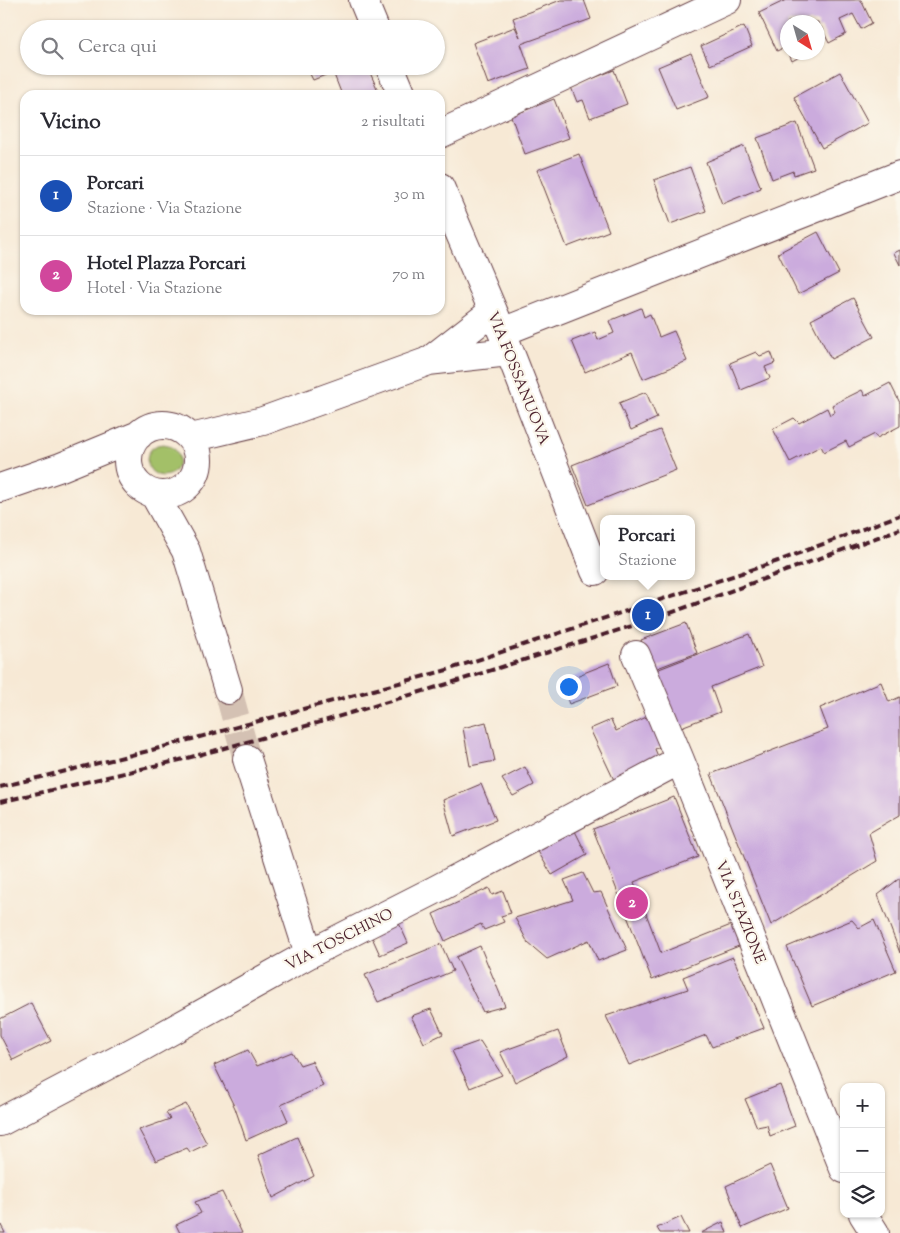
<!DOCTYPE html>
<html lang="it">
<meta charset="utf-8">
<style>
body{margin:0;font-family:"Sorts Mill Goudy",serif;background:#f2f2f3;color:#2b2b33}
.controls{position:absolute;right:15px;bottom:15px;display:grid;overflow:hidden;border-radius:10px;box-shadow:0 1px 4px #0004}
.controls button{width:45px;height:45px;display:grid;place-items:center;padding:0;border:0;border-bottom:1px solid #e1e1e2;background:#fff;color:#2b2b33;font:25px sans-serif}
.compass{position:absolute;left:780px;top:15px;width:45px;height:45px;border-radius:50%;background:#fff;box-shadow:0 1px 4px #0004;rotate:143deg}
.you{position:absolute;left:568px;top:686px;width:18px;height:18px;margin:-12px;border:4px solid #fff;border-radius:50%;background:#1a73e8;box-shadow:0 0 0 8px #1a73e833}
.badge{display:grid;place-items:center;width:32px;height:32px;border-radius:50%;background:#1f6fb2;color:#fff;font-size:16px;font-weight:700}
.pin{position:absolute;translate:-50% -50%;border:2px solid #fff;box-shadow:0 1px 5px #0006}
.popup{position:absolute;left:600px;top:515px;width:95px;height:65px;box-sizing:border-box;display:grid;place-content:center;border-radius:10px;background:#fff;filter:drop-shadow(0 1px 4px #0005);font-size:16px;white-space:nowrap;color:#7c7c81}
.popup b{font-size:19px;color:#2b2b33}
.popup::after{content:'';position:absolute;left:50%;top:100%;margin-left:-10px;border:10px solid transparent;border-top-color:#fff}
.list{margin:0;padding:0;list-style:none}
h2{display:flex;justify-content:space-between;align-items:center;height:65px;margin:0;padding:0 20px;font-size:21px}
h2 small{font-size:16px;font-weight:400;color:#7c7c81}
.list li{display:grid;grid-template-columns:32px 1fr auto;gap:15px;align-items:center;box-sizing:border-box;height:80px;padding:0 20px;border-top:1px solid #e1e1e2}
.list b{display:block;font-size:19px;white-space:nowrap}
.list p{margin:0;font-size:16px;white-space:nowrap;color:#7c7c81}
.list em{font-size:16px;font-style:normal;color:#7c7c81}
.icon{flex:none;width:28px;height:28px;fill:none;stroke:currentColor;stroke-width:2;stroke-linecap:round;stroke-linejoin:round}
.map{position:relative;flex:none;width:900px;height:1233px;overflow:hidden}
.search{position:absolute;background:#fff;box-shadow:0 1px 4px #0004;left:20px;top:20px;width:425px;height:55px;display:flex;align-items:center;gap:12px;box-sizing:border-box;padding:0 18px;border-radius:28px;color:#7c7c81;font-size:19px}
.panel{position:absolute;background:#fff;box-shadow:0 1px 4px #0004;left:20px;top:90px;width:425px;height:225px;border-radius:15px}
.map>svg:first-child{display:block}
</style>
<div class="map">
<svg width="900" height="1233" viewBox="0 0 900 1233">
<rect width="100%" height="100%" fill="#fbf7ec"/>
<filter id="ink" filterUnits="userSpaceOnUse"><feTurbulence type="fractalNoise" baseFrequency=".02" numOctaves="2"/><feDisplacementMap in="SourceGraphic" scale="10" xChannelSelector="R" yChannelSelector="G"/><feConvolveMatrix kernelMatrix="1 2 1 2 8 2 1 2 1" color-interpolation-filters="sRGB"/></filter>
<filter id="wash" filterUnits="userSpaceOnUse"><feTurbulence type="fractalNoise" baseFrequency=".0096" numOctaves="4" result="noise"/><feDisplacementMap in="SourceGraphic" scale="20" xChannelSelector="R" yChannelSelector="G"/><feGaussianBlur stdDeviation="1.12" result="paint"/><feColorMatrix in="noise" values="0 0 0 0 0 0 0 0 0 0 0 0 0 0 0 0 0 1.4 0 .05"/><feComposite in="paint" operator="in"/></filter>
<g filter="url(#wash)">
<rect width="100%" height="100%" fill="#f7e9d5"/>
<path fill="#a3c067" stroke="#767049" d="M147 460a16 16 0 1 1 32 0a16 16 0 1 1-32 0Z"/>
<g id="blocks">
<path fill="#cbabdd" d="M561,0H584L591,19L521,44L530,69L488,84L473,43L515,27L520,37L513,18Z
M786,0H861L872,23L861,29L853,14L840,20L846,34L829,43L821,27L818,28V22H788V52L785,47L777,51L759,13Z
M744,26L752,46L710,65L701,46Z
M788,52H809L792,61Z
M691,53L709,97L676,110L658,67Z
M306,66H367L380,95H342L333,72L313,80Z
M614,70L627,104L590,118L583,100L577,102L571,87Z
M840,72L868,123L822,148L794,97Z
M554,99L569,138L525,154L511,116Z
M797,123L814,168L794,175L793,171L772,179L757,138Z
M744,146L761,188L722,204L706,162Z
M579,154L609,231L567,247L537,170Z
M690,167L706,211L670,224L654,180Z
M818,232L839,273L798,294L778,253Z
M900,250V265L894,253Z
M853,298L874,337L831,359L811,320Z
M641,308L644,317L650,314L659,337L674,331L687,361L643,379L632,352L585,372L572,341L595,332L598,340L614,333L609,321Z
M756,352L760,356L771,352L775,363L765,367L770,378L741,390L730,363Z
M890,383L900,403V426L877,438L875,434L849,447L846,441L824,452L821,446L790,462L773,429L794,418L799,423L827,408L830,415L835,412L832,405L862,390L865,396Z
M646,392L657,418L631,430L619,403Z
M660,430L676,470L588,505L572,465Z
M686,623L697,653L652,670L641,640Z
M749,634L762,667L711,687L720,712L676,729L654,671Z
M609,663L617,686L569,704L561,682Z
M881,682L889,702L900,697V815L869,833L877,861L771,925L711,774L828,729L820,708Z
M653,714L667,744L655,749L659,759L614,780L590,729L611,720L616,731Z
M486,722L495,761L470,766L463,728Z
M525,767L534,785L513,796L502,779Z
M481,784L496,820L453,836L443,800Z
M674,797L698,857L634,882L661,953L736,923L744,944L652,980L593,829Z
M573,827L587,855L552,875L536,848Z
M583,873L593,893L601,892L627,950L598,961L589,940L547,959L528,943L515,918L573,900L564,880Z
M900,878V953L878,895Z
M489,888L492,895L503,891L511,913L501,916L504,922L484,930L481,924L445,941L433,914Z
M852,920L859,928L874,920L896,971L812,1006L787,947Z
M398,921L408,943L380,955L371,935Z
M441,944L453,971L378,1002L365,975Z
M480,946L505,1006L483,1012L456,957Z
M733,957L764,1028L712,1047L706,1035L629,1065L606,1016L688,989L683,977Z
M31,1003L51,1041L13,1060L0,1035V1019Z
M431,1009L443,1034L424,1043L411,1016Z
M558,1031L568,1056L515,1082L500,1052Z
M480,1041L502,1075L470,1088L452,1051Z
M248,1050L257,1066L292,1052L300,1065L312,1061L323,1086L281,1105L288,1121L246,1140L235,1108L214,1065Z
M780,1085L795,1126L770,1136L767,1125L757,1127L745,1099Z
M186,1104L207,1144L190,1152L187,1148L156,1161L139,1130L170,1119L166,1113Z
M297,1137L314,1176L273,1198L258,1155Z
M770,1165L788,1208L742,1228L726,1186Z
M222,1192L242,1233H180L176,1225L201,1213L195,1202Z
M681,1217L689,1233H660L657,1228Z
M723,1222L727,1233H701Z
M0,1223L5,1233H0Z"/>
</g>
</g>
<g filter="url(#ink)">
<use href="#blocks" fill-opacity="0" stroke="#643d44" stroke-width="1"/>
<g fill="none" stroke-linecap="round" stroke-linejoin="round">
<path stroke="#d4c1b3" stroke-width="28" stroke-dasharray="28 14" stroke-linecap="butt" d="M228,690L247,759"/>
<defs>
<path id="minor" d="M363,0L375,29
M390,66L402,95
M440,134L727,0
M440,187L502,332L595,571
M502,332L900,175
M428,361L509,352
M128 460a35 35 0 1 1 70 0a35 35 0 1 1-70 0Z
M191,438L263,421L429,361L493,311
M0,488L61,467L139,435
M154,494L186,551L228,690
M636,655L680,760L844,1169
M247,759L309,954
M0,1122L144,1046L309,954L435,890L680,760
M863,1214L875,1233"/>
</defs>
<use href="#minor" stroke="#643d44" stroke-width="30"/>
<use href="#minor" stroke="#fff" stroke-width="28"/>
<path stroke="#4a1f2b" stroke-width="4" stroke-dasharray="8 4" stroke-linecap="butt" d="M0,787L148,751L447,670L778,561L900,515
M0,802L180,760L317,723L457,681L654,619L900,529"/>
</g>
</g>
<g text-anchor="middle" stroke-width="4.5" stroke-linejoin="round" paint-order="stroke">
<g font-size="15" fill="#4a1f2b" stroke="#fbf7ec">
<text transform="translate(519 378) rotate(68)" y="5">VIA FOSSANUOVA</text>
<text transform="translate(741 912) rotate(68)" y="5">VIA STAZIONE</text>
<text transform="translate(339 939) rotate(-27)" y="5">VIA TOSCHINO</text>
</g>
</g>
</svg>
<div class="controls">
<button>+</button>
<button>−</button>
<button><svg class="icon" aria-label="layers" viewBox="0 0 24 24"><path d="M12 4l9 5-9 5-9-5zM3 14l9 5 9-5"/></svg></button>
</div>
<svg class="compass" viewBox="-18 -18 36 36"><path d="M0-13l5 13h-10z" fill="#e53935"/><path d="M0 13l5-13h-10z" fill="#7c7c81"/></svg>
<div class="you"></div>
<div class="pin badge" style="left:648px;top:615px;background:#1a4fb4">1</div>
<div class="popup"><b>Porcari</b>Stazione</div>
<div class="pin badge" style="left:632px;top:903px;background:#d1479c">2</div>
<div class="search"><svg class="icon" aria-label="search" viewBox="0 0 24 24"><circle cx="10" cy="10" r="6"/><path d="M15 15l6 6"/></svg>Cerca qui</div>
<section class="panel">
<h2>Vicino<small>2 risultati</small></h2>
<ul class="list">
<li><span class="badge" style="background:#1a4fb4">1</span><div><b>Porcari</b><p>Stazione · Via Stazione</p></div><em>30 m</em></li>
<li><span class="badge" style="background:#d1479c">2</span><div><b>Hotel Plazza Porcari</b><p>Hotel · Via Stazione</p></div><em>70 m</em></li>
</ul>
</section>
</div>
